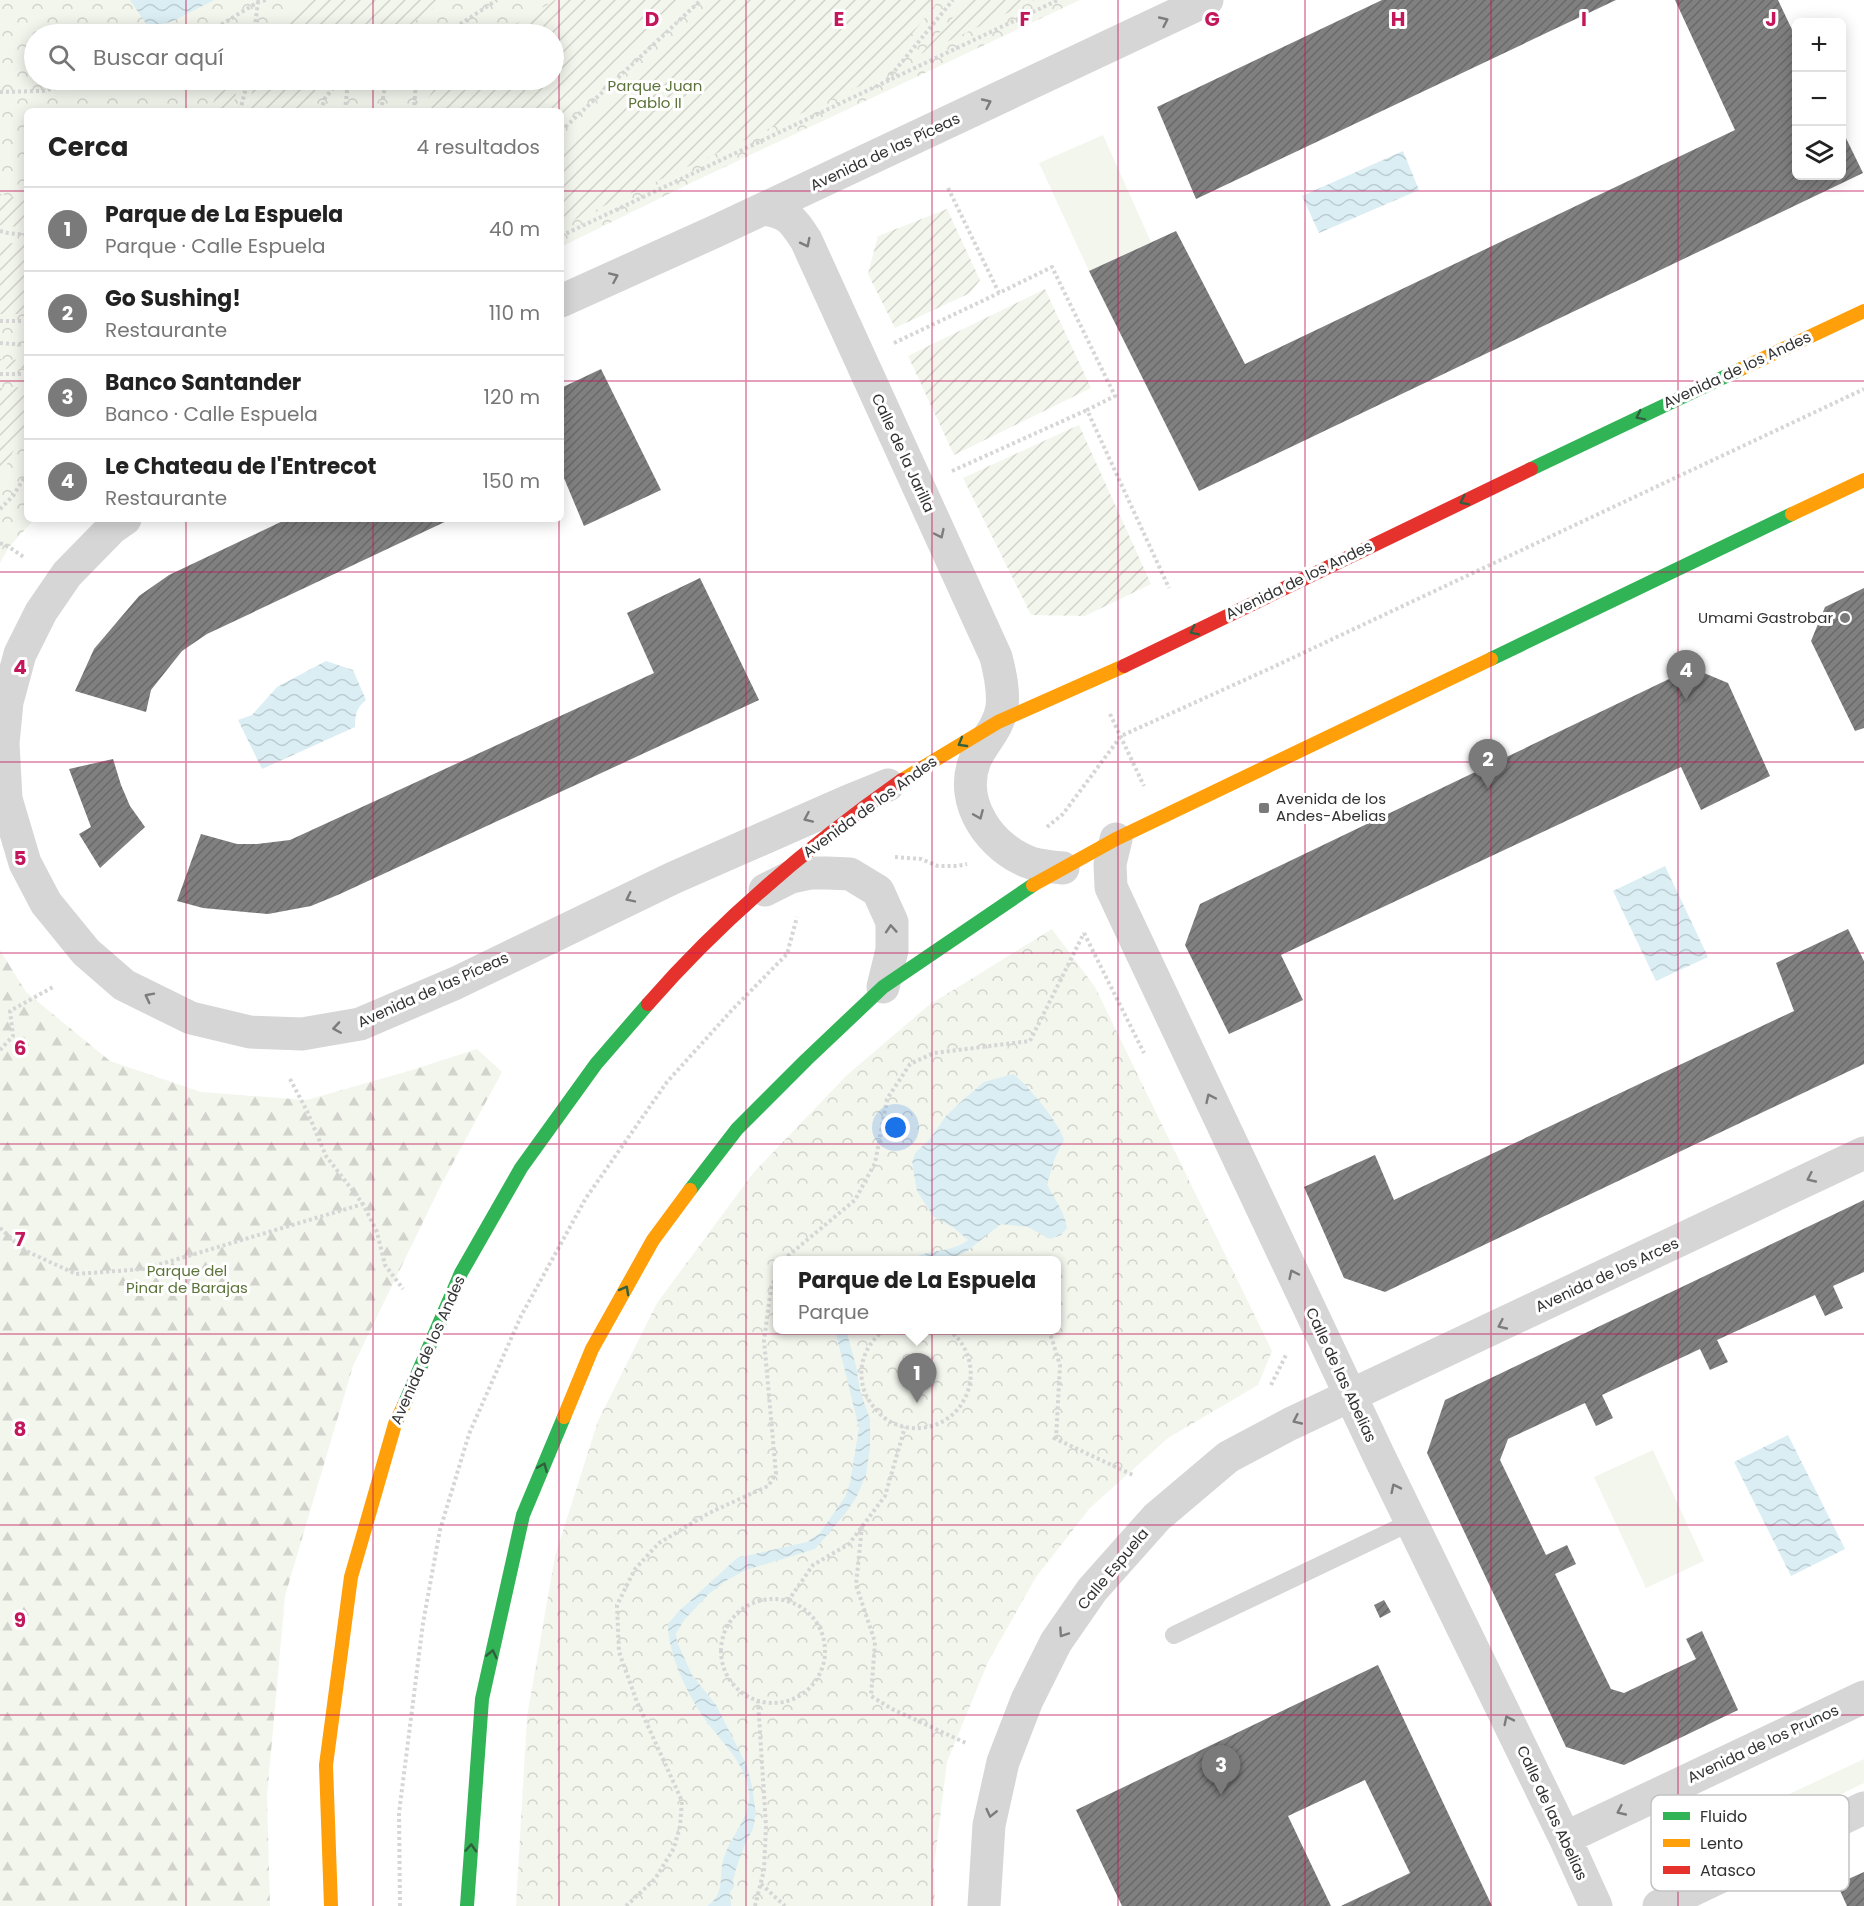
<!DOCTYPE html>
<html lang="es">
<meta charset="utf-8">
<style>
body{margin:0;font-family:Poppins,sans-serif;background:#f6f6f6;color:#222}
.controls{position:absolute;right:18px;top:18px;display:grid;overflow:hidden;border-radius:9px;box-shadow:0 3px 15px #0003}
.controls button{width:54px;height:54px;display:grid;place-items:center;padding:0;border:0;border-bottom:2px solid #e0e0e0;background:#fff;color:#222;font:30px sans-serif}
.you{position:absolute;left:896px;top:1128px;width:21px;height:21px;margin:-15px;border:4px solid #fff;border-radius:50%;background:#1a73e8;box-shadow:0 0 0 9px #1a73e833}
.badge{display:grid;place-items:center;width:39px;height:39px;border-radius:50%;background:#7a7a7a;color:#fff;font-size:20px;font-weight:700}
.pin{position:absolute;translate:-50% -50px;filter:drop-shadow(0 2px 3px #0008)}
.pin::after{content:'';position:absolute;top:32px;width:21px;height:18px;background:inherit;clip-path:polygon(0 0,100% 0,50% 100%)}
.popup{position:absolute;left:773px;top:1256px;width:288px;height:78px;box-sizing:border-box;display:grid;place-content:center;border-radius:9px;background:#fff;filter:drop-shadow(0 2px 4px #0005);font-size:20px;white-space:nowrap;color:#767676}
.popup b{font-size:22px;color:#222}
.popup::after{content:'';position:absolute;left:50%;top:100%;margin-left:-12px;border:12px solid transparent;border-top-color:#fff}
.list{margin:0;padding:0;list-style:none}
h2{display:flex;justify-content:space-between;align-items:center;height:78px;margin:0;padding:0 24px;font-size:26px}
h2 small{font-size:20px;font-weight:400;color:#767676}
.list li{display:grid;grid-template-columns:39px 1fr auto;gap:18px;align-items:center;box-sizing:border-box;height:84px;padding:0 24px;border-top:2px solid #e0e0e0}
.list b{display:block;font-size:22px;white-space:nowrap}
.list p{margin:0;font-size:20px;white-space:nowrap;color:#767676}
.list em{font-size:20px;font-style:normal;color:#767676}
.icon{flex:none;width:33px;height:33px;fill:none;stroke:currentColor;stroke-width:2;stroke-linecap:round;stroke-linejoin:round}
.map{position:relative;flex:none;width:1864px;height:1906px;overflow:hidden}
.search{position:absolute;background:#fff;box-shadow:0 3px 15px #0003;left:24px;top:24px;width:540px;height:66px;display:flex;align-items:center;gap:15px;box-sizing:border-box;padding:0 21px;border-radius:33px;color:#767676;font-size:22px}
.panel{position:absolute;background:#fff;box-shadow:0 3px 15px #0003;left:24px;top:108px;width:540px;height:414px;border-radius:9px}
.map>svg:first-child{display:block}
</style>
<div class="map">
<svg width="1864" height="1906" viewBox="0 0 1864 1906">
<defs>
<pattern id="forest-firs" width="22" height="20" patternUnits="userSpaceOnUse" patternTransform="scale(1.5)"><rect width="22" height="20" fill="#f3f6ed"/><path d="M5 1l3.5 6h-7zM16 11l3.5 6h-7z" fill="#d1d3cc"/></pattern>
<pattern id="park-crowns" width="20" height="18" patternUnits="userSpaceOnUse" patternTransform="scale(1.5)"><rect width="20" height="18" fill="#f3f6ed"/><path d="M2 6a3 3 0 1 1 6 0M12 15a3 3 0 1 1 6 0" fill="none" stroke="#d1d3cc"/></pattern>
<pattern id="garden-furrows" width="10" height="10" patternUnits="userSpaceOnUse" patternTransform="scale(1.5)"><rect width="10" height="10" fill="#f3f6ed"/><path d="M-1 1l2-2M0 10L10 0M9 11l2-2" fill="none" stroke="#d1d3cc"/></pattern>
<pattern id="water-waves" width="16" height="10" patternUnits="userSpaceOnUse" patternTransform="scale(1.5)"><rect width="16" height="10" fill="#daeef4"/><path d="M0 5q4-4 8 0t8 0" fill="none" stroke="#bccdd2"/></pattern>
<pattern id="building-hatch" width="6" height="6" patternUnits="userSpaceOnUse" patternTransform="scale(1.5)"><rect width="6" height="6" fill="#808080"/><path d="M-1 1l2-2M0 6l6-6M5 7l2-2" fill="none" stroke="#696969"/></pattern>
</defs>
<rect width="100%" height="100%" fill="#fff"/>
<path fill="#f3f6ed" d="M1103,135L1151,242L1089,271L1039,163Z
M1653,1450L1704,1561L1646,1588L1594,1477Z
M1864,1759V1783L1665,1879L1655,1857Z"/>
<path fill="url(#forest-firs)" d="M0,950L26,992L110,1061L201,1092L307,1100L412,1070L477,1049L502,1072L440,1187L353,1366L285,1596L267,1796L270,1906H0Z"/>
<path fill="url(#park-crowns)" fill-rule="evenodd" d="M0,0H1080L693,182L561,247V111H27V519H37L32,522L9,547L0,563ZM34,34H554V80H34Z
M1052,929L1095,987L1272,1351L1258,1385L1168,1438L1090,1508L1036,1577L988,1662L947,1762L934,1866L935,1906H516L527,1717L555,1556L598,1421L657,1303L754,1172L847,1075L929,1005ZM778,1260H1056V1330H778Z"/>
<path fill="url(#garden-furrows)" d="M305,0H444L398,34H270Z
M555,0H687L561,118V111H426L427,100L440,80H554V34H499Z
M717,0H939L877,78L561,226V149L649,68Z
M968,0H1035L921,54Z
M222,80H239L232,111H210Z
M254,80H323L309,111H249Z
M0,194L27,200V228L0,225Z
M947,209L980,280L970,293L895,328L868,274L878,236Z
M0,242L27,245V314H0Z
M1045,289L1091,388L954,455L908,356Z
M0,359L27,360V368L0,369Z
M27,387V422L0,479V388Z
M1079,425L1151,584L1085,616L1031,615L963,478Z"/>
<path fill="url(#water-waves)" d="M130,0H214L173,21L149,28Z
M1403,151L1419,190L1319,233L1302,196Z
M326,661L353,670L366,700C356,708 355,715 355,727L262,769L238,720L252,715L277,687Z
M1665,866L1708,957L1656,981L1613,891Z
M1013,1074C1028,1085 1058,1122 1064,1139L1055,1158L1047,1184C1054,1199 1065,1212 1067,1228L1061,1235L1050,1239L1028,1227L1001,1224L966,1252L948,1260H909C927,1249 952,1253 968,1240L954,1228L933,1216L917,1191L912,1163L915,1153L929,1140L946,1116L964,1099L984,1082Z
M835,1330H846L856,1366L860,1390L870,1420V1448L866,1475L856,1498L844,1515L815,1549L746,1570L727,1580L710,1593L685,1619L676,1633L677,1642L692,1675L716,1705L747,1766L752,1786L756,1814L753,1829L745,1844L736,1869L733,1881L734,1887L730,1892L731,1906H707C726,1894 718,1876 724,1857C730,1839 744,1824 748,1806C755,1770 722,1744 704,1718C687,1693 668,1654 668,1624L679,1611L737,1558L807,1542L820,1533L845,1497L850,1483L859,1428Z
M1788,1435L1845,1549L1791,1576L1734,1462Z"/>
<path fill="url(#building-hatch)" d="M1382,0H1616L1196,199L1157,107Z
M1675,0H1778L1796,38V176H1842V130L1863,173L1199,491L1089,271L1176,231L1245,364L1735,130Z
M601,369L661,490L584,526L561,471V388Z
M287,519H451L207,634L182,651L151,690L146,712L75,691L94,649L139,596L169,575Z
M700,578L759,700L340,894L311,906L268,914L203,908L177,901L201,834L237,844H257L290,840L654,673L627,613Z
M1864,588V728L1855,731L1811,641L1825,607Z
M1692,668L1728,683L1770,776L1701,810L1681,767L1281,955L1303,1000L1229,1034L1185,945L1200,904Z
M113,759L121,785L130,806L145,827L100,868L79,834L91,827L69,769Z
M1848,929L1864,961V1064L1385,1292L1344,1278L1304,1187L1375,1155L1394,1200L1794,1011L1776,963Z
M1864,1200V1272L1833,1286L1843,1308L1825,1316L1815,1295L1717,1340L1728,1362L1710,1370L1700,1349L1602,1395L1613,1418L1596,1426L1585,1403L1508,1439L1500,1460L1546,1555L1567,1545L1576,1564L1555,1574L1611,1689L1624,1693L1696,1659L1686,1639L1702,1631L1738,1710L1624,1765L1566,1747L1427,1453L1445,1400Z
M1384,1600L1391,1612L1380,1618L1374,1605Z
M1378,1665L1492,1906H1341L1410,1873L1365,1780L1288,1816L1331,1906H1122L1076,1810Z
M1864,1872V1906H1847L1837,1884Z"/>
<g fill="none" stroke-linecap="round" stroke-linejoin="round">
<path stroke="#d6d6d6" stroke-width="4" stroke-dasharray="3 3" stroke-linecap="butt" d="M206,34L258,2L266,0
M254,34L258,2
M445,34L497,0
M887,80L953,0
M0,92L43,91L91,80
M240,111L248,80
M321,111L325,98L340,80
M345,111L348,80
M381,111L386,80
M414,111L416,80
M561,131L701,0
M948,188L999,293L1052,267L1115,396L1087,410L1169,588
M0,231L8,233L27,235
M561,236L1058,0
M0,321H27
M0,343L27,345
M894,343L999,293
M0,374H27
M952,471L1087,410
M0,509L13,496L27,473
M0,543L9,547L25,558
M1110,714L1144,786
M1047,827L1063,814L1121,736L1271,668L1864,389
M895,857L921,859L938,866H957L967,864
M1084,933L1144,1053
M0,1050L13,1036L10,1011L53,987
M290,1079L307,1111L326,1156L363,1204L377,1232L385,1265L403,1289
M0,1228L24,1250L76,1274L144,1269L363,1204
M783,1260L855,1200L875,1163L887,1099L910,1064L934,1053L1030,1041L1084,933
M884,1330C868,1343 859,1360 862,1381C864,1396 872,1406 882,1416C890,1423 901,1427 911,1428C967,1432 992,1364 949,1330
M1049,1330L1060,1365L1056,1439L1135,1476
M1271,1385L1287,1353
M862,1526L856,1585L875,1642L871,1696L892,1709L966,1743
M721 1651a52 52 0 1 1 104 0a52 52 0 1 1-104 0Z
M788,1601L813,1565L849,1544L885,1496L905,1427
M761,1884L785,1906
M400,1906L399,1813L423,1623L440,1530L469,1434L521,1316L586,1198L667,1082L732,1010L787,954L797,917
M626,1906L655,1879L674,1848L680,1826L682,1801L637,1702L619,1652L617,1605L635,1569L659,1543L709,1513L768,1486L776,1474L764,1340L771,1288L778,1272
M755,1906L764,1870L766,1826L758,1701"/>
<path stroke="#d6d6d6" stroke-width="18" d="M1174,1635L1411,1522"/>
<path stroke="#d6d6d6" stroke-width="33" d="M763,209C789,213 792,219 806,240L996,657C1000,673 1004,690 1002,707C999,728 983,742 975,760C958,803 991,849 1031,863C1041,866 1052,867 1063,868
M561,301L716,231L1207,0
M125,519L112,528L67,574L41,612L20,654L7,702L3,743L6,799L25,863L46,903L86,952L124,985L191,1018L250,1032L302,1034L360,1024L456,983L673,878L846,802L888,785
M1116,839L1110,864L1111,887L1124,915L1379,1456L1565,1838L1596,1906
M765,890L791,877L810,873H827L850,874L878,891L892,922V950L883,987
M1565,1838L1864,1697
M984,1906L989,1825L1003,1762L1027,1700L1056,1642L1092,1590L1157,1517L1228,1457L1290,1424L1864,1153
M1659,1906L1864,1808"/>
<path stroke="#30b455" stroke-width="14" d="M1531,469L1741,369
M1491,659L1792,514
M690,1190L737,1129L806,1060L883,987L1033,885
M404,1405L461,1273L521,1168L596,1064L648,1004
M467,1906L482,1699L523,1515L564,1417"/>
<path stroke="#ff9f0a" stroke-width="14" d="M1741,369L1864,311
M1792,514L1864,480
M902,780L998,722L1124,666
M1033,885L1116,839L1491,659
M564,1417L592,1349L653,1240L690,1190
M331,1906L326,1765L351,1577L395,1424L404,1405"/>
<path stroke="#e5322d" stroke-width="14" d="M1124,666L1531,469
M648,1004C722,919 810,845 902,780"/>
</g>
<defs><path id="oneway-chevron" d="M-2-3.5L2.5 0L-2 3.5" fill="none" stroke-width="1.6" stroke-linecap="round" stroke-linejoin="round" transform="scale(1.5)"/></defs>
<g stroke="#7c7c7c">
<use href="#oneway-chevron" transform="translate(1164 21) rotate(-25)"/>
<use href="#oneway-chevron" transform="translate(987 103) rotate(-25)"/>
<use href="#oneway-chevron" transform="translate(806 243) rotate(63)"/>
<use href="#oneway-chevron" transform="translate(614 277) rotate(-24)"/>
<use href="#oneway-chevron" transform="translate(940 534) rotate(65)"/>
<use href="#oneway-chevron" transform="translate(979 815) rotate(67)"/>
<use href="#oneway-chevron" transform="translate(808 818) rotate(156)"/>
<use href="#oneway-chevron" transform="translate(630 898) rotate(154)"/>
<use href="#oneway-chevron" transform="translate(891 929) rotate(-94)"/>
<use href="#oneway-chevron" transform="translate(149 997) rotate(-153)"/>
<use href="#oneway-chevron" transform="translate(337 1028) rotate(171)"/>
<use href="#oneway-chevron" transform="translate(1210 1098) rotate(-115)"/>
<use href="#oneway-chevron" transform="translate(1811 1178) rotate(155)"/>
<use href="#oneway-chevron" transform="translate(1293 1274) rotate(-115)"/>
<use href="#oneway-chevron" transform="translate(1502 1325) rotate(155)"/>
<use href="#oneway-chevron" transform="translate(1297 1420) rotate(155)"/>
<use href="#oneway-chevron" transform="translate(1395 1488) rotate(-116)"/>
<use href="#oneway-chevron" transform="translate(1063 1633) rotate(124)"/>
<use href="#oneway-chevron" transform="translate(1508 1720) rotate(-116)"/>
<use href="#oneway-chevron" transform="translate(1621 1811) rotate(155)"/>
<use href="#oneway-chevron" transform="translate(991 1813) rotate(103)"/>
</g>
<g stroke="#31603e">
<use href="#oneway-chevron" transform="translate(1640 416) rotate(154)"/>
<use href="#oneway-chevron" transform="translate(1464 501) rotate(154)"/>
<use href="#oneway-chevron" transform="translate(1194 631) rotate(154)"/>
<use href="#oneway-chevron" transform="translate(962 743) rotate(150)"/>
<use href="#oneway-chevron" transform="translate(625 1290) rotate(-61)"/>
<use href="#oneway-chevron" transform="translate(543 1467) rotate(-67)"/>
<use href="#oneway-chevron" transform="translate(492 1654) rotate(-77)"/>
<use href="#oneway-chevron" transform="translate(471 1848) rotate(-87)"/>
</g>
<path fill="none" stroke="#c2185b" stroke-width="1.5" stroke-opacity="0.55" d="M186,0V34M373,0V34M559,0V111M746,0V1906M932,0V1906M1118,0V1906M1305,0V1906M1491,0V1906M1678,0V1906M186,80V111M373,80V111M0,191H27M561,191H1864M0,381H27M561,381H1864M186,519V1906M373,519V1906M559,519V1906M0,572H1864M0,762H1864M0,953H1864M0,1144H1864M0,1334H1864M0,1525H1864M0,1715H1864"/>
<g fill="#7a7a7a" stroke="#fff" stroke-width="2">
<circle cx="1845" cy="618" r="6"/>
<rect x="1258" y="802" width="12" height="12" rx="3"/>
</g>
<g text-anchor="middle" stroke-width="6" stroke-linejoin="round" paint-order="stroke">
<g font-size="15" fill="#5c733a" stroke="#fff">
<text x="655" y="91">Parque Juan<tspan x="655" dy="17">Pablo II</tspan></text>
<text x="187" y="1276">Parque del<tspan x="187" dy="17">Pinar de Barajas</tspan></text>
</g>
<g font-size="15" fill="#323232" stroke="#fff">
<text transform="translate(885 152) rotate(-25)" y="5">Avenida de las Píceas</text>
<text transform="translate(1737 370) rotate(-25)" y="5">Avenida de los Andes</text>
<text transform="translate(903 453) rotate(65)" y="5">Calle de la Jarilla</text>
<text transform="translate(1299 580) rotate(-26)" y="5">Avenida de los Andes</text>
<text transform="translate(870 807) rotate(-36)" y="5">Avenida de los Andes</text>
<text transform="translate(433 990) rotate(-24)" y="5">Avenida de las Píceas</text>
<text transform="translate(1607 1275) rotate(-25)" y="5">Avenida de los Arces</text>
<text transform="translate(428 1350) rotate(-66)" y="5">Avenida de los Andes</text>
<text transform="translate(1341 1375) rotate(65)" y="5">Calle de las Abelias</text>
<text transform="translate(1113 1569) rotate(-50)" y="5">Calle Espuela</text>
<text transform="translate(1763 1744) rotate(-25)" y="5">Avenida de los Prunos</text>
<text transform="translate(1552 1813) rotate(65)" y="5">Calle de las Abelias</text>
</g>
<g font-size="15" fill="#323232" stroke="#fff" text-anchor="end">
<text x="1833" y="623">Umami Gastrobar</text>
<text x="1276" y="804" text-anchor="start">Avenida de los<tspan x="1276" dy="17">Andes-Abelias</tspan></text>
</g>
</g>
<rect x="1651" y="1795" width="198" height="96" rx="9" fill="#fff" stroke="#c2c2c2" stroke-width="1.5"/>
<rect x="1663" y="1812" width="27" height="8" fill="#30b455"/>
<rect x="1663" y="1839" width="27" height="8" fill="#ff9f0a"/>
<rect x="1663" y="1866" width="27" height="8" fill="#e5322d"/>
<g font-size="16" fill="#323232">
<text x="1700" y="1822">Fluido</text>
<text x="1700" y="1849">Lento</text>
<text x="1700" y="1876">Atasco</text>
</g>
<g font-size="20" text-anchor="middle" font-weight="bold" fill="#c2185b" stroke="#fff" stroke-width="6" stroke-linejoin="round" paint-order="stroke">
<text x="652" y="26">D</text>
<text x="839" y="26">E</text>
<text x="1025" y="26">F</text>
<text x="1212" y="26">G</text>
<text x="1398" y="26">H</text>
<text x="1584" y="26">I</text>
<text x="1771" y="26">J</text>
<text x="20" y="674">4</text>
<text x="20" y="865">5</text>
<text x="20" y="1055">6</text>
<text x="20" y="1246">7</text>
<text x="20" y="1436">8</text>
<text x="20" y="1627">9</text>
</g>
</svg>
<div class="controls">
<button>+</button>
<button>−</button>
<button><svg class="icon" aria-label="layers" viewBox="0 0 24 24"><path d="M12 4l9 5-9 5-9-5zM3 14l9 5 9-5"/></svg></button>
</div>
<div class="you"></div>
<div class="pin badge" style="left:917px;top:1403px">1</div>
<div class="popup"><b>Parque de La Espuela</b>Parque</div>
<div class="pin badge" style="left:1488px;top:789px">2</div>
<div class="pin badge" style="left:1221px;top:1795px">3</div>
<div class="pin badge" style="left:1686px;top:700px">4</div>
<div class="search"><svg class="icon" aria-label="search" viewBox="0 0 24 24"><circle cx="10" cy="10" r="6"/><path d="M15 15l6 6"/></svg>Buscar aquí</div>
<section class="panel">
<h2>Cerca<small>4 resultados</small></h2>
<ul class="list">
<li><span class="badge">1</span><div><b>Parque de La Espuela</b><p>Parque · Calle Espuela</p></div><em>40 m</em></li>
<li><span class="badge">2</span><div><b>Go Sushing!</b><p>Restaurante</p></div><em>110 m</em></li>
<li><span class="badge">3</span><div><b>Banco Santander</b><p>Banco · Calle Espuela</p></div><em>120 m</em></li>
<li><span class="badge">4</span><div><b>Le Chateau de l'Entrecot</b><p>Restaurante</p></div><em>150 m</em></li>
</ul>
</section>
</div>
